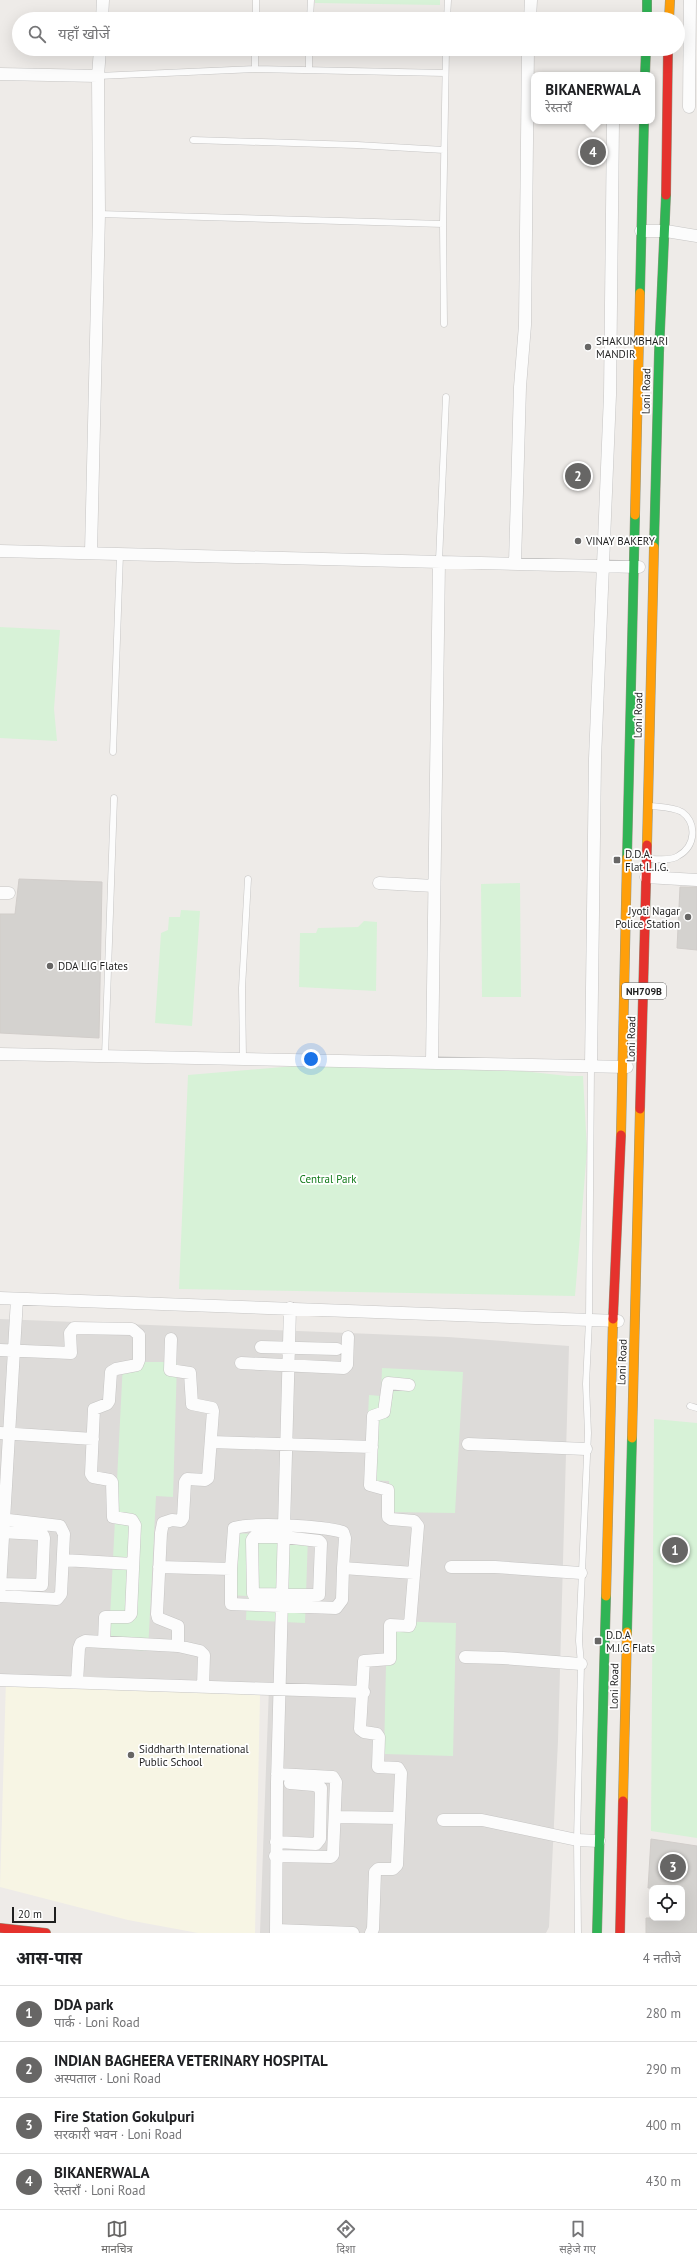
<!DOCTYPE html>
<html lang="hi">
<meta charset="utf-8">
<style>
body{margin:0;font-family:"PT Sans","Noto Sans Devanagari",sans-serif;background:#f6f6f6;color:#202124}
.controls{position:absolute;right:12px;bottom:12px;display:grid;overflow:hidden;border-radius:8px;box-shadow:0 4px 16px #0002}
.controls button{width:36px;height:36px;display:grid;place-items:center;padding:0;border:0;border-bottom:1px solid #e0e0e0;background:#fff;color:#202124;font:20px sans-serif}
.scale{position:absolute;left:12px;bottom:10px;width:44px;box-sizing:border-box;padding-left:4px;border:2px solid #1f1f1f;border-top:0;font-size:11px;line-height:14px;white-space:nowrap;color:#1f1f1f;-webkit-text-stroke:3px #fff;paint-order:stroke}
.you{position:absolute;left:311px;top:1059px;width:14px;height:14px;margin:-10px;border:3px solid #fff;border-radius:50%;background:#1a73e8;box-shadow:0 0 0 6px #1a73e833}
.badge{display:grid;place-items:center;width:26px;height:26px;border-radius:50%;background:#676665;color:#fff;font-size:13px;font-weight:700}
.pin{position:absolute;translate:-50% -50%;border:2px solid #fff;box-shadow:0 1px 4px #0006}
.popup{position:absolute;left:531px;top:72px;width:124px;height:52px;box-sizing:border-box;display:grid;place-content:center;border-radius:8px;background:#fff;filter:drop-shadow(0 1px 3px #0005);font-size:13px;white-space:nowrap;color:#757577}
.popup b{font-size:15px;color:#202124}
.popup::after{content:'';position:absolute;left:50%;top:100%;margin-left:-8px;border:8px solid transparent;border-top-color:#fff}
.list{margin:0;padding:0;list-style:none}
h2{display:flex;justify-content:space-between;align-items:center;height:52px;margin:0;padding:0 16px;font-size:17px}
h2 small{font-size:13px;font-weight:400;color:#757577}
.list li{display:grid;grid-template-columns:26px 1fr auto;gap:12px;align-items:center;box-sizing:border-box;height:56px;padding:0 16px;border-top:1px solid #e0e0e0}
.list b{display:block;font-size:15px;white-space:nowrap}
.list p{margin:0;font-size:13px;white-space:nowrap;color:#757577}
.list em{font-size:13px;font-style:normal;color:#757577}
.icon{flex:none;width:22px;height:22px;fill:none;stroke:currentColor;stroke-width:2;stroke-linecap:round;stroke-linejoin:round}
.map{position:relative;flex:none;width:697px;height:1933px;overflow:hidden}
.search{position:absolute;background:#fff;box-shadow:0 4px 16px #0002;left:12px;right:12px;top:12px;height:44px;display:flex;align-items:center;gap:10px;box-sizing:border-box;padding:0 14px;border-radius:22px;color:#757577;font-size:15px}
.sheet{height:276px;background:#fff}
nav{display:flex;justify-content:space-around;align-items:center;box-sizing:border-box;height:56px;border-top:1px solid #e0e0e0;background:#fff;font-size:11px;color:#757577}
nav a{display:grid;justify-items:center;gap:2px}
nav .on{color:#676665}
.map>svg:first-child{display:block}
</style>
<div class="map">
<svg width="697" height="1933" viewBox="0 0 697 1933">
<rect width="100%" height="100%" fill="#eeebe8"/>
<path fill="#dddbd9" d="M0,1319L448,1337L569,1346L558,1741L549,1927L546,1933H260L269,1687L0,1679Z"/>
<path fill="#f7f5e4" d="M6,1680L260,1695L255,1933H198L128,1920L0,1887Z"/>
<path fill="#d7f2d7" d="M315,0H440V5L315,3Z
M0,627L60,630L54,709L57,741L0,738Z
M520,883L521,997H482L481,884Z
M181,910L200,911L192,1026L155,1023L161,933L168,930L169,917H180Z
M364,921L377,922L376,991L299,987L300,933H316L318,928L358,927Z
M294,1066L522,1071L568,1076H583L587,1150L575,1296L179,1289L188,1075Z
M123,1362H177L173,1497L156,1496L148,1651L101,1648V1619L110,1618Z
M382,1368L463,1372L455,1513L388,1512L389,1481L365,1480L369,1395L381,1396Z
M654,1419L697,1423V1838L651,1831Z
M228,1533L308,1536L305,1623L246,1620L247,1596L226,1595Z
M387,1621L456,1623L453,1756L384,1754Z"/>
<path fill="#d4d2cf" stroke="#d1cdca" d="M19,879L102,882L99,1038L0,1033V914H15Z
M680,887H697V950L677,948Z
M651,1839L697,1846V1933H646V1918H682V1888H648Z"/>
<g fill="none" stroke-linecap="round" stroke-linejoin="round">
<defs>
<path id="lane" d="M256,19V0
M310,19L311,0
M447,19L448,0
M255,69V49
M309,70V49
M98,76L255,69L445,73
M193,140L357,145L444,150
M99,214L443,224
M444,324L443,224L446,49
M439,561L446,397
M113,752L120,554
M651,859C659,859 671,861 678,856C696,846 697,823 682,812C673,807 661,807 651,806
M105,1056L114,798
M243,1058L242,988L248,879
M690,1406L697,1408
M578,1933L577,1840L581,1664L579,1641L588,1433L586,1384L589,1320L591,1066"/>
<path id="street" d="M102,19L103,0
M530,19L531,0
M0,74L98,76
M689,107L690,0
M641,231H666L697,236
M0,551L639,567
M91,552L99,214L98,76L100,49
M515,563L520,387L525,325L528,49
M646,877L697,880
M379,883L434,886
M0,893H9
M0,1054L627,1067
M432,1062L439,561
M591,1066L595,759L610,395L613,121
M0,1298L618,1321
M171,1339L170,1370L190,1373L192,1404L212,1408L213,1411L208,1478L205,1480L187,1479L185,1482L183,1518L181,1521L172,1520L163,1523L161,1533L157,1614L158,1618L178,1626V1646L200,1651L204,1655L203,1687
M261,1347L337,1349
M0,1350L71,1353L70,1333L74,1328L132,1329L139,1335V1360L137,1365L116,1369L111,1372L109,1401L107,1404L94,1409L91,1474L93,1477L110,1480L112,1482L113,1517L132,1520L135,1525L131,1614L128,1617H105L104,1642
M241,1363L344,1368L347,1365L348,1337
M0,1433L93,1439
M211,1442L372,1447
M468,1444L586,1449
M0,1519L60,1526L64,1534L61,1594L57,1599L0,1596
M0,1532L39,1534L43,1535L44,1538L42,1585L0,1584
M254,1537H284L319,1541L321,1543L319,1595L253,1594L252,1540Z
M63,1560L133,1564
M159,1567L231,1569
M451,1567H495L581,1573
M343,1568L345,1538L343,1532C322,1526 255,1522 234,1528L231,1569V1604L336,1608L342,1600L343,1568L414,1573
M0,1588L17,1299
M465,1657L503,1658L581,1664
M0,1680L364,1692
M77,1682L79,1648L81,1643L85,1641L178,1646
M335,1817L399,1818
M443,1820H482L577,1840L599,1841
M276,1842L316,1844L320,1839L321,1788L314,1785L290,1783
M275,1856L331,1857L333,1855L336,1782L333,1777L277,1774
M276,1930L353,1933
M276,1933L277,1782L290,1308
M371,1933L373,1929L375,1872L378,1869H393L397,1865L401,1773L398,1768L378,1767L379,1737L377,1734L364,1732L360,1729L364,1661L390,1659V1625L409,1626L410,1624L418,1526L414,1521L391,1519L388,1517V1490L370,1485L373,1416L384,1412L388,1383L409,1385"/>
<path id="fast" d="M647,0V19
M645,75L646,49
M640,293L644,121
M654,547L659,353L666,195
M627,858L635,515
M627,1632L632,1438
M597,1933L606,1596"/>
<path id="slow" d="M669,19L670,0
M635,515L640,293
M647,845L654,547
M621,1135L627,858
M632,1438L640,1109
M606,1596L613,1319
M623,1801L627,1632"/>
<path id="jam" d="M666,195L668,49
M640,1109L647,845
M613,1319L621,1135
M0,1928L46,1933
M620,1933L623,1801"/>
</defs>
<use href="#lane" stroke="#c6c5c4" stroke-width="7"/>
<use href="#street" stroke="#c6c5c4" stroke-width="13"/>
<use href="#fast" stroke="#959681" stroke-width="10"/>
<use href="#slow" stroke="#959681" stroke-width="10"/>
<use href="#jam" stroke="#959681" stroke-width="10"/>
<use href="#lane" stroke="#fcfcfc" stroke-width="6"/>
<use href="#street" stroke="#fcfcfc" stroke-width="12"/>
<use href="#fast" stroke="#30b455" stroke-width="9"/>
<use href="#slow" stroke="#ff9f0a" stroke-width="9"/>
<use href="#jam" stroke="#e5322d" stroke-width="9"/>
</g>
<g fill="#676665" stroke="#fff" stroke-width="1.5">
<circle cx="588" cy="347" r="4"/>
<circle cx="578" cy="541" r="4"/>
<rect x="613" y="856" width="8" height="8" rx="2"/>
<circle cx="688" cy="917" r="4"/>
<circle cx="50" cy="966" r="4"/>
<rect x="594" y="1637" width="8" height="8" rx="2"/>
<circle cx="131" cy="1755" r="4"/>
</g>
<g text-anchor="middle" stroke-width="3.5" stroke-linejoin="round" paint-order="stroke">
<rect fill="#fff" stroke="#626262" stroke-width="1" x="622" y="983" width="44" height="16" rx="3"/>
<g font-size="10" font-weight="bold" fill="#1f1f1f">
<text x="644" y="995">NH709B</text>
</g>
<g font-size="11" fill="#1f1f1f" stroke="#fff" text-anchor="start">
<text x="596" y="345">SHAKUMBHARI<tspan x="596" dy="13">MANDIR</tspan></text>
<text x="586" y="545">VINAY BAKERY</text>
<text x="625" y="858">D.D.A.<tspan x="625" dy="13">Flat L.I.G.</tspan></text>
<text x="680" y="915" text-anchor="end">Jyoti Nagar<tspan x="680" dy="13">Police Station</tspan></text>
<text x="58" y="970">DDA LIG Flates</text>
<text x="606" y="1639">D.D.A<tspan x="606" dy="13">M.I.G Flats</tspan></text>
<text x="139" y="1753">Siddharth International<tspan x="139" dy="13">Public School</tspan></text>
</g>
<g font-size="11" fill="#1f1f1f" stroke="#fff">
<text transform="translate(646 391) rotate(-89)" y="4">Loni Road</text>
<text transform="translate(638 715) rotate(-89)" y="4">Loni Road</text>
<text transform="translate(631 1039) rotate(-89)" y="4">Loni Road</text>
<text transform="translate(622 1362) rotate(-88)" y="4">Loni Road</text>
<text transform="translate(614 1686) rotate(-89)" y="4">Loni Road</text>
</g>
<g font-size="11" fill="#117a19" stroke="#fff">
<text x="328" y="1183">Central Park</text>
</g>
</g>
</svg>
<div class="controls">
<button><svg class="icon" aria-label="locate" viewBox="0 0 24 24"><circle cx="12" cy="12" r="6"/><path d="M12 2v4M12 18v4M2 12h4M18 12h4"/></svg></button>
</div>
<div class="scale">20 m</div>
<div class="you"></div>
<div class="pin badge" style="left:675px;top:1550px">1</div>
<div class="pin badge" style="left:578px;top:476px">2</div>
<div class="pin badge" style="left:673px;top:1867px">3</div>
<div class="pin badge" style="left:593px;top:152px">4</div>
<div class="popup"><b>BIKANERWALA</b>रेस्तराँ</div>
<div class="search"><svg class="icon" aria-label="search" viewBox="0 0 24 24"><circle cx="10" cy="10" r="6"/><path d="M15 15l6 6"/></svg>यहाँ खोजें</div>
</div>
<section class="sheet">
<h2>आस-पास<small>4 नतीजे</small></h2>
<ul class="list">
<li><span class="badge">1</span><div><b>DDA park</b><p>पार्क · Loni Road</p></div><em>280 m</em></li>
<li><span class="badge">2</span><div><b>INDIAN BAGHEERA VETERINARY HOSPITAL</b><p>अस्पताल · Loni Road</p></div><em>290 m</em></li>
<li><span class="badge">3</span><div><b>Fire Station Gokulpuri</b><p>सरकारी भवन · Loni Road</p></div><em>400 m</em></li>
<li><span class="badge">4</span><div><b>BIKANERWALA</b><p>रेस्तराँ · Loni Road</p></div><em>430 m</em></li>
</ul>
</section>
<nav>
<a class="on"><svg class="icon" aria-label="map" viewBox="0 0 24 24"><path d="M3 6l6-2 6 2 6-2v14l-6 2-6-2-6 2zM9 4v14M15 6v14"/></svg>मानचित्र</a>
<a><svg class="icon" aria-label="directions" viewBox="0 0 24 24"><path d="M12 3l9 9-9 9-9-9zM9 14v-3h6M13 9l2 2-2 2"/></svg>दिशा</a>
<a><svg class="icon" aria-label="saved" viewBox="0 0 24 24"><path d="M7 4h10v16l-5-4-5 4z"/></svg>सहेजे गए</a>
</nav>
